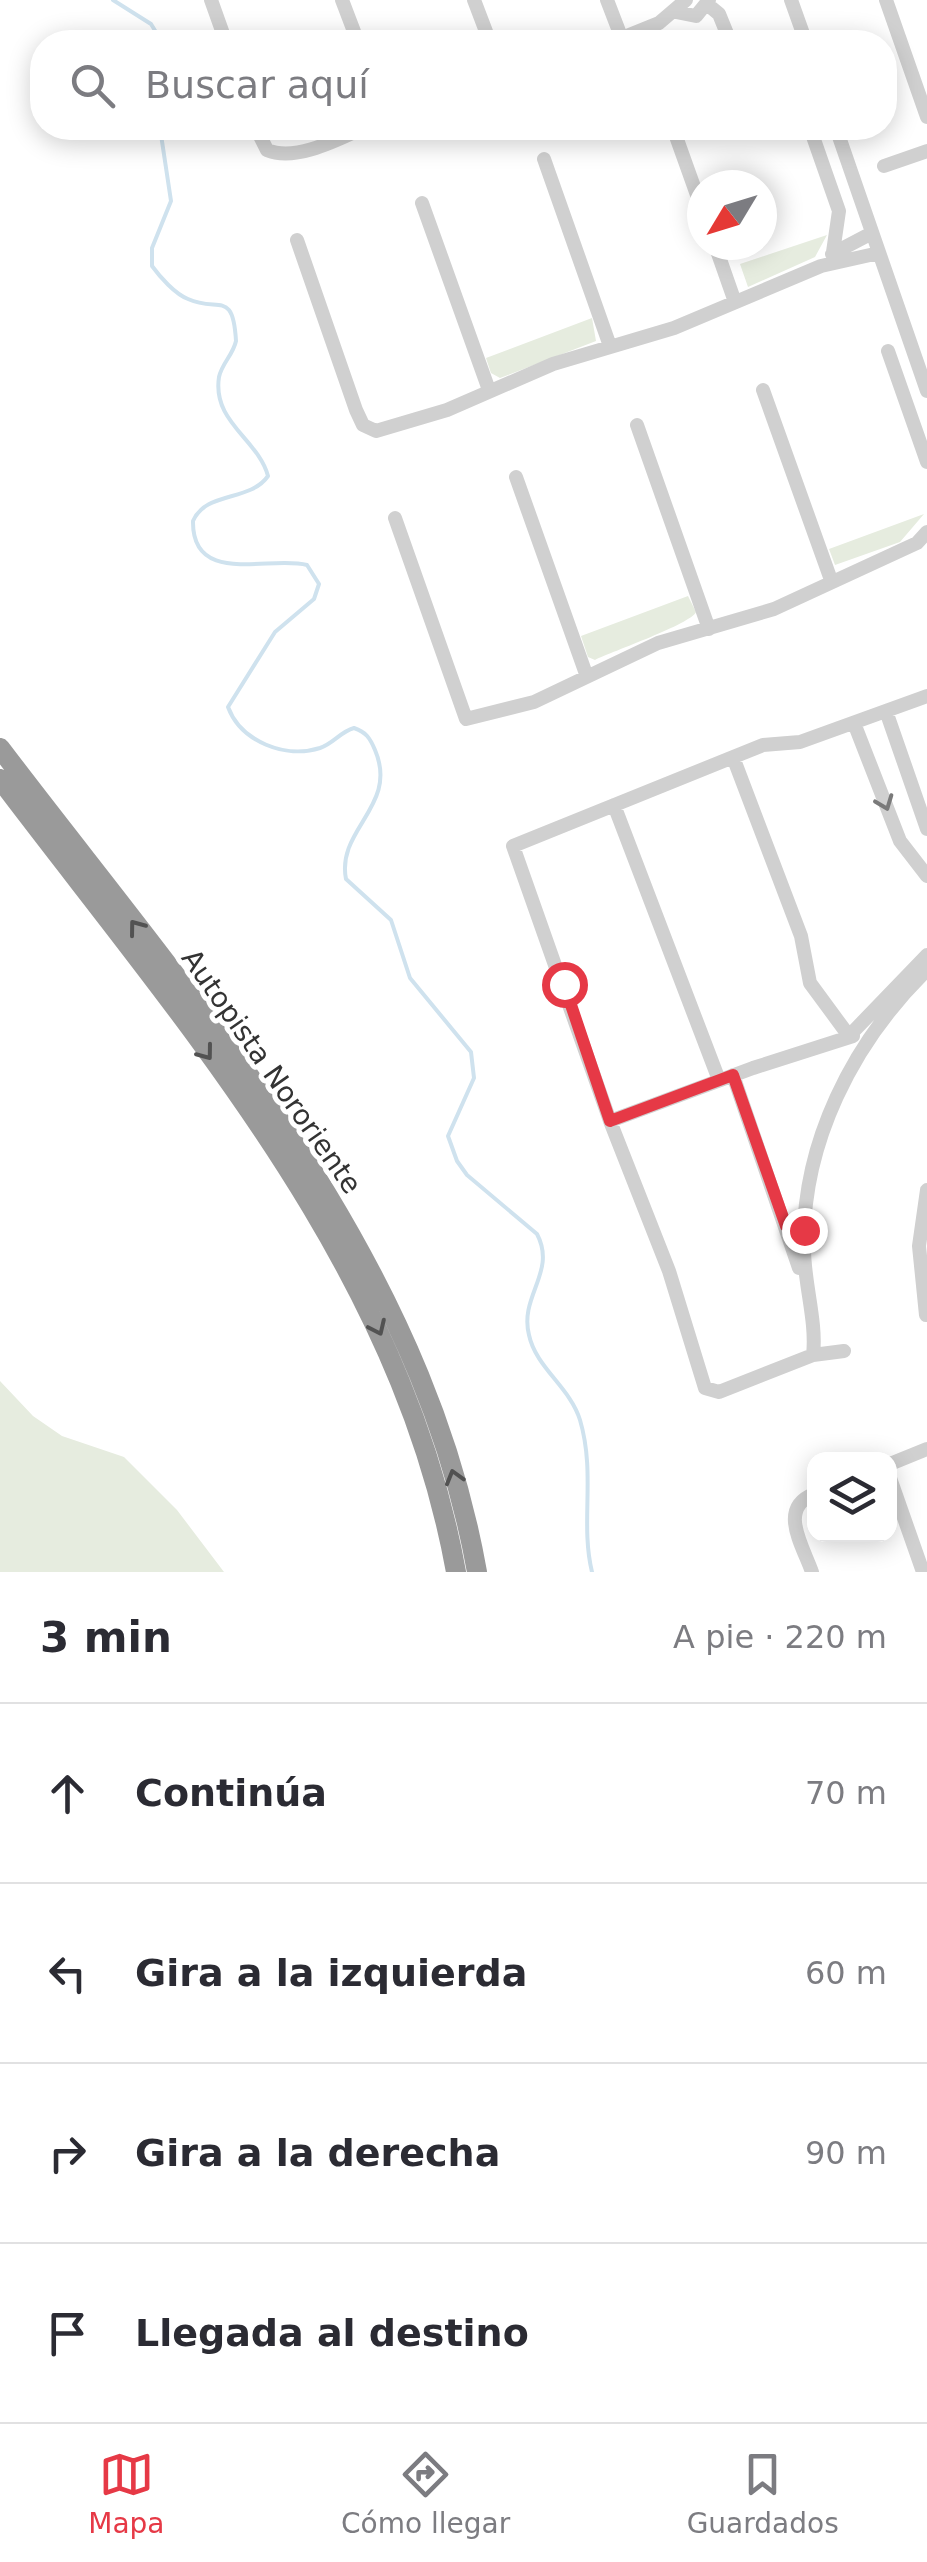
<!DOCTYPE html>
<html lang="es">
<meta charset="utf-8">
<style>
body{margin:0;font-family:"DejaVu Sans",sans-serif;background:#f2f2f3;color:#2b2b33}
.controls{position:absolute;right:30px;bottom:30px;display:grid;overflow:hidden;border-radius:20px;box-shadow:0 5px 25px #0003}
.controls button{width:90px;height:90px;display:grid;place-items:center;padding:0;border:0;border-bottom:2px solid #e1e1e2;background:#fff;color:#2b2b33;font:50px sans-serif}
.compass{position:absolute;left:687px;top:170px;width:90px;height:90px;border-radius:50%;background:#fff;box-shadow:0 5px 25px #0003;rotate:232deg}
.stop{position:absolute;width:30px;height:30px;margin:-22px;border:8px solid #e63946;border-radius:50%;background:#fff}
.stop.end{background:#e63946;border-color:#fff;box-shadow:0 2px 10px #0008}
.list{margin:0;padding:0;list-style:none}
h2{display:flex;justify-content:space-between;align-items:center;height:130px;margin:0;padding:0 40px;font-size:42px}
h2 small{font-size:32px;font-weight:400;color:#7c7c81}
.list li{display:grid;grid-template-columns:65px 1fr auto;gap:30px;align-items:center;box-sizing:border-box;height:180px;padding:0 40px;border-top:2px solid #e1e1e2}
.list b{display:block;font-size:38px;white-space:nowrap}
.list em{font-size:32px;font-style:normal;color:#7c7c81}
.icon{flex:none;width:55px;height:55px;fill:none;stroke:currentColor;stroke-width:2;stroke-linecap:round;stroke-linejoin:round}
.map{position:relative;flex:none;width:927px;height:1572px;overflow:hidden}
.search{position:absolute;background:#fff;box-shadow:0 5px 25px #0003;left:30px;right:30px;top:30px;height:110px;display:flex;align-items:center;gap:25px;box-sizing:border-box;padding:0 35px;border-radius:40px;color:#7c7c81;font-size:38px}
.sheet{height:850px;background:#fff}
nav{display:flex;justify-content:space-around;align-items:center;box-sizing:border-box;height:140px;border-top:2px solid #e1e1e2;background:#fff;font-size:28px;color:#7c7c81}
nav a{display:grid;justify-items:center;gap:5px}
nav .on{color:#e63946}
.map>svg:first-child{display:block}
</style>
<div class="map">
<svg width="927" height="1572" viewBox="0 0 927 1572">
<rect width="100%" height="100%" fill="#fff"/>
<path fill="#e6ecdf" d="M827,235L815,257L748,287L740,264Z
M592,318L596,341L500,378L491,373L486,358Z
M924,514L900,542L835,565L829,549Z
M688,596L696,612C691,624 613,651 595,660L588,657L581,636Z
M0,1381L33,1416L62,1436L124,1457L177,1510L224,1572H0Z"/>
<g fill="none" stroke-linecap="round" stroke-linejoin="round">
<path stroke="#cfe2ee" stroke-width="4" d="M113,0L151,24L162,42
M160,128L171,201L152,248V266C160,277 175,294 188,299C219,313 233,289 236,341C233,355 222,363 219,377C212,422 258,439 268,476C250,502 206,491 193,521C192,587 271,555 307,565L319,584L314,599L275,632L228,707C241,742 286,759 320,748C334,743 340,732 354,728C366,732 370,738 375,750C399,806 336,829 346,879L391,920L410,978L471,1052L474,1078L448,1136L457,1161L467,1175L537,1234C557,1272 519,1296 529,1335C536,1368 570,1387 580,1420C596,1474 580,1523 592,1572"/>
<path stroke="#d0d0d0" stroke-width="14" d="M211,0L226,42
M342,0L358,42
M474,0L490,42
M607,0L622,39
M791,0L806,42
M886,0L927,117
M707,4L719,14L730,41
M676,12L696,16L709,0
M612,42L659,23L686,0
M256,128L267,150C295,162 337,140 363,128
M673,128L702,209
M810,128L839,211L833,252
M836,128L927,391
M544,159L610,346
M884,166L927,151
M422,203L489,390
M297,240L356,410L363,425L376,431L447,410L553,364L674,328L821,266L879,253
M715,245L735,302
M832,254L872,233
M888,351L927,462
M763,390L831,580
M637,425L709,629
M516,477L586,674
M395,518L466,719L534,702L658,643L774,609L917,543L927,532
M886,711L927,829
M854,723L900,841L927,876
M733,757L801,936L810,983L849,1036
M614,805L719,1080
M849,1036L927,955
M733,1075L799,1268
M610,1121L753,1068L853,1036
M926,1315L919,1246L927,1190
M844,1351L813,1355L719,1392L705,1388L669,1271L610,1121L513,846L763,745L800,742L927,696
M813,1355C817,1322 804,1283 804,1249C801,1144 853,1042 927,970
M890,1464L927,1449
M890,1478L923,1572
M812,1572C802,1544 778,1508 814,1494"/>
<path stroke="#9a9a9a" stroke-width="20" d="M0,748C191,1000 420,1250 477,1572
M0,779C184,1023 400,1261 456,1572"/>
</g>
<defs><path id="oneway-chevron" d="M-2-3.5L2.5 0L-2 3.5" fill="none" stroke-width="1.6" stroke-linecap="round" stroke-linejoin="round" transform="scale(2.5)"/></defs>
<use stroke="#7a7a7a" href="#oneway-chevron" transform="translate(885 803) rotate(69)"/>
<g stroke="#525252">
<use href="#oneway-chevron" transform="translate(136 927) rotate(-127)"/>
<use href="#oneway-chevron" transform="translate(206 1053) rotate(53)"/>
<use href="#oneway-chevron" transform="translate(378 1328) rotate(65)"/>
<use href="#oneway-chevron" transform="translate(454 1477) rotate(-106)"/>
</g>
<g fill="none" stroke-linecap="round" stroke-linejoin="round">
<path stroke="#e63946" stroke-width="12" d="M564,984L610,1121L733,1075L786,1226L793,1232L804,1230"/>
</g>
<g text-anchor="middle" stroke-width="10" stroke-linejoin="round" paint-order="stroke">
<g font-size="28" fill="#333" stroke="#fff">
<text transform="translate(272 1071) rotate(55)" y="10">Autopista Nororiente</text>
</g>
</g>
</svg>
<div class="controls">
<button><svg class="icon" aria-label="layers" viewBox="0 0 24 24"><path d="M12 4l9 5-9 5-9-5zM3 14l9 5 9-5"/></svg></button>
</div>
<svg class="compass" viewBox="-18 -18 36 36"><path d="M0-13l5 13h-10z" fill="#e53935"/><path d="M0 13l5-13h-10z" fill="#7c7c81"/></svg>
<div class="stop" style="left:564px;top:984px"></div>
<div class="stop end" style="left:804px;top:1230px"></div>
<div class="search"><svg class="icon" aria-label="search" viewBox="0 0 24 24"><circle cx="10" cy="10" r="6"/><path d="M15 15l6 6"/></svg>Buscar aquí</div>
</div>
<section class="sheet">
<h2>3 min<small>A pie · 220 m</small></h2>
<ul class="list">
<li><svg class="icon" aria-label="ahead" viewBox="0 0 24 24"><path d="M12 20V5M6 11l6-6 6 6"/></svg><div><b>Continúa</b></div><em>70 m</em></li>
<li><svg class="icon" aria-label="left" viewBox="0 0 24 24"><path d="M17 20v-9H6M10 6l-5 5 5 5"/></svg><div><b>Gira a la izquierda</b></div><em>60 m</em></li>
<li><svg class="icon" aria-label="right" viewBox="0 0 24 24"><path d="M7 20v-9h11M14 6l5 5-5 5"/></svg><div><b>Gira a la derecha</b></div><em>90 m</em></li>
<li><svg class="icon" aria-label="arrive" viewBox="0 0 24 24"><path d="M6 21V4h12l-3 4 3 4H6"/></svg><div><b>Llegada al destino</b></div></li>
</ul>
</section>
<nav>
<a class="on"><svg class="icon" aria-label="map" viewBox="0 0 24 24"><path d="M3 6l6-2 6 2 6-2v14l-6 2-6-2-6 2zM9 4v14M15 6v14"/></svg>Mapa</a>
<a><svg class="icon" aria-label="directions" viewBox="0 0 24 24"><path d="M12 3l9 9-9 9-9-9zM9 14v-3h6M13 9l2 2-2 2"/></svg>Cómo llegar</a>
<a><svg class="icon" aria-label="saved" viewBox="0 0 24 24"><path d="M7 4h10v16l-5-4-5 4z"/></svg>Guardados</a>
</nav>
